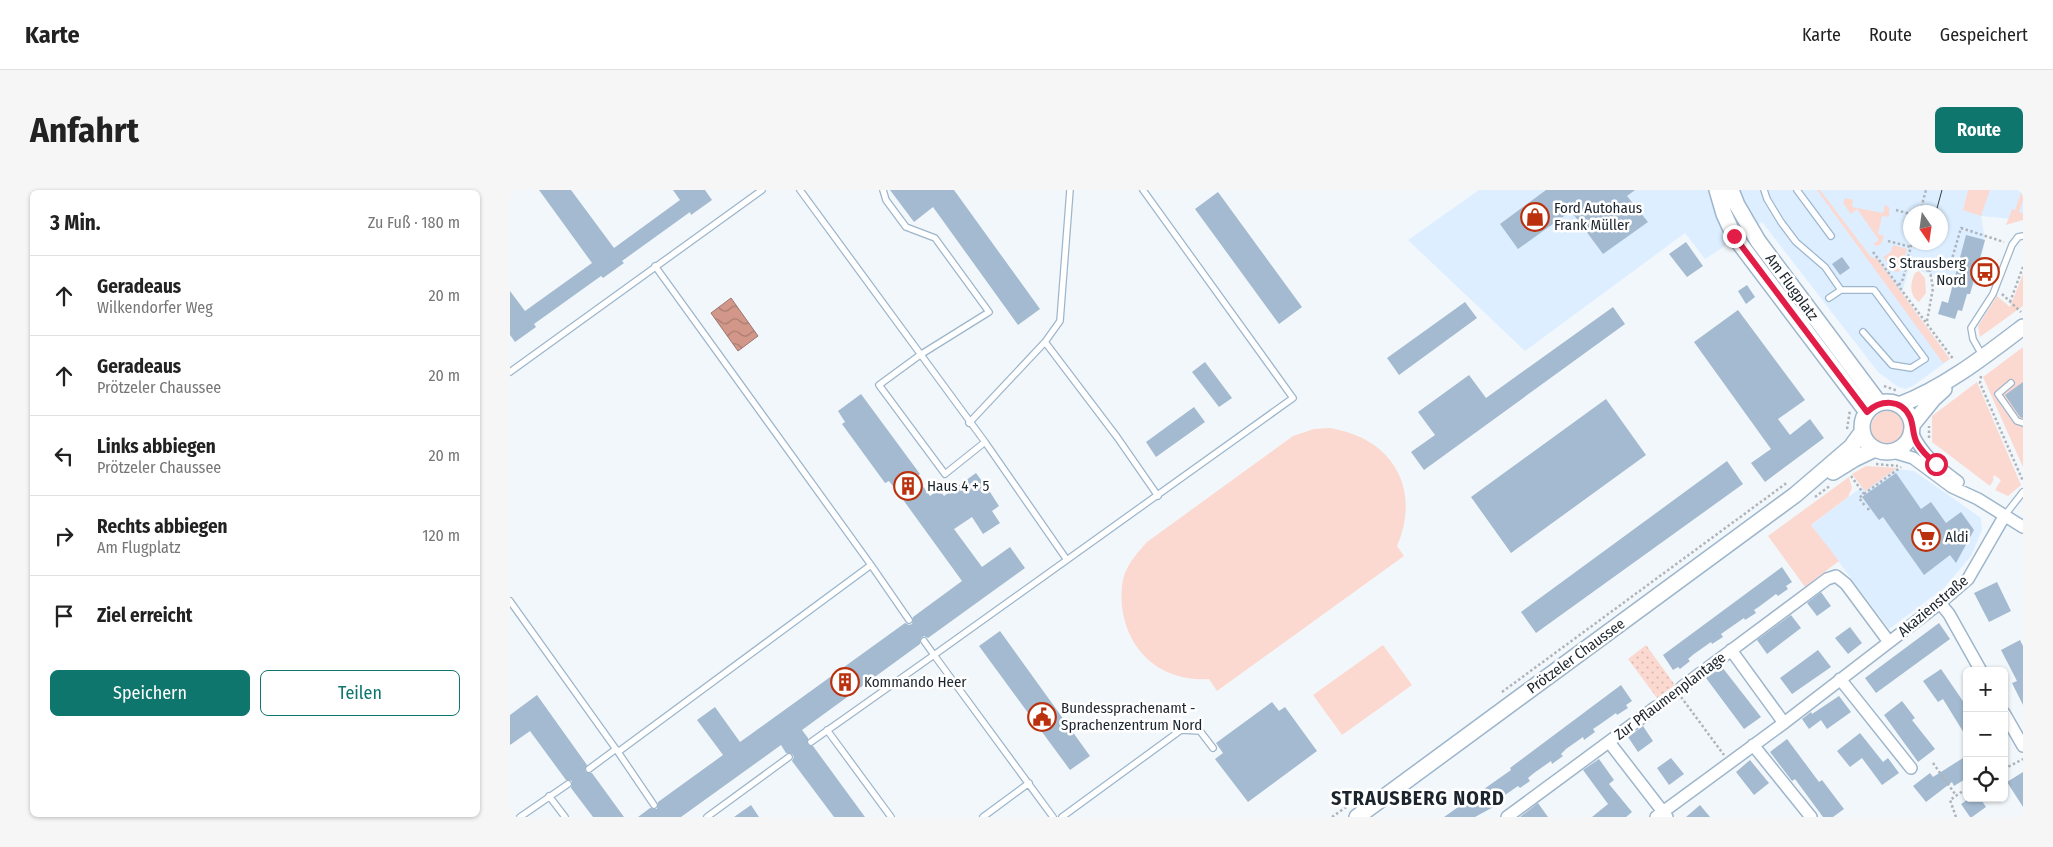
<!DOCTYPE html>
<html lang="de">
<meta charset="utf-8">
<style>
body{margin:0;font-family:"Fira Sans Condensed",sans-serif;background:#f6f6f6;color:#222}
.controls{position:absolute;right:15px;bottom:15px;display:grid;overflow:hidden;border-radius:8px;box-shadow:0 1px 4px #0004}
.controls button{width:45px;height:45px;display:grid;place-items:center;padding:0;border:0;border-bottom:1px solid #e0e0e0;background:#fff;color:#222;font:25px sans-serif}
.compass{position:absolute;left:1393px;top:15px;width:45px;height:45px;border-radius:50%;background:#fff;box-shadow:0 1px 4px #0004;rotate:167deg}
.stop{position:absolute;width:15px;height:15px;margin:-11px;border:4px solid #e11d48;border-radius:50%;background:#fff}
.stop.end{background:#e11d48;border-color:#fff;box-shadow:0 1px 5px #0008}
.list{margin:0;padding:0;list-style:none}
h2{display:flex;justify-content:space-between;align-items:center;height:65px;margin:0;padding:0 20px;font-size:21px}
h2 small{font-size:16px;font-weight:400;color:#767676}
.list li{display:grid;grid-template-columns:32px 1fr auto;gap:15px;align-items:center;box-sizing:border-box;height:80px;padding:0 20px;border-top:1px solid #e0e0e0}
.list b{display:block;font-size:19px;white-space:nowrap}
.list p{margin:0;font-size:16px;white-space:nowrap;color:#767676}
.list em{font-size:16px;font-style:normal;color:#767676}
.actions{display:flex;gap:10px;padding:15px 20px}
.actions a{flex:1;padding:11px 0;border:1px solid #0f766e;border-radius:8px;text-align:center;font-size:18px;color:#0f766e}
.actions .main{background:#0f766e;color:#fff}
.icon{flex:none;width:28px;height:28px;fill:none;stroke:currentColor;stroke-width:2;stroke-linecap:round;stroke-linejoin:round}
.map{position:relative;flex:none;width:1513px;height:627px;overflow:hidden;border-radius:8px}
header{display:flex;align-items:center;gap:30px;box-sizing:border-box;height:70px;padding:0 25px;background:#fff;border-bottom:1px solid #e0e0e0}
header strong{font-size:24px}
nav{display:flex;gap:28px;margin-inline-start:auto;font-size:18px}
.intro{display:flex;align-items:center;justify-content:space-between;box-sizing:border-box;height:120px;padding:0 30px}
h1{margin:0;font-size:35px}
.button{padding:12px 22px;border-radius:8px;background:#0f766e;color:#fff;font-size:18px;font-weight:700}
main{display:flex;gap:30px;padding:0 30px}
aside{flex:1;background:#fff;border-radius:8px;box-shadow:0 1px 4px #0004}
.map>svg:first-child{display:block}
</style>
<header>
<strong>Karte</strong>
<nav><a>Karte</a><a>Route</a><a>Gespeichert</a></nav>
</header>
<div class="intro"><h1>Anfahrt</h1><a class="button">Route</a></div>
<main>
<aside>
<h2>3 Min.<small>Zu Fuß · 180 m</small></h2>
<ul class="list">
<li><svg class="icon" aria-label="ahead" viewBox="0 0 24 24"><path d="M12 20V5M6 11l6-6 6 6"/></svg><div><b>Geradeaus</b><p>Wilkendorfer Weg</p></div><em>20 m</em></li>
<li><svg class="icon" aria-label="ahead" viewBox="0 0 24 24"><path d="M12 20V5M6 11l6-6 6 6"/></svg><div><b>Geradeaus</b><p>Prötzeler Chaussee</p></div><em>20 m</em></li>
<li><svg class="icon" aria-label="left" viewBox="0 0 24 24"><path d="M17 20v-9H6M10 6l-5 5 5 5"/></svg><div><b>Links abbiegen</b><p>Prötzeler Chaussee</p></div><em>20 m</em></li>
<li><svg class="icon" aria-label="right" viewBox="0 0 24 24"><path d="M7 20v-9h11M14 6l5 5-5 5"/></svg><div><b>Rechts abbiegen</b><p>Am Flugplatz</p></div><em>120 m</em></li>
<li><svg class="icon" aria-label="arrive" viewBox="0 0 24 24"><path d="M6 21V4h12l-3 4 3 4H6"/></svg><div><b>Ziel erreicht</b></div></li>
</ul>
<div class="actions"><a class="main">Speichern</a><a>Teilen</a></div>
</aside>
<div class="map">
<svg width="1513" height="627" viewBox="0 0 1513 627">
<defs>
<pattern id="park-dots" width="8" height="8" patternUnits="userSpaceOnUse" patternTransform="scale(1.25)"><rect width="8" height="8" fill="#fcd9d0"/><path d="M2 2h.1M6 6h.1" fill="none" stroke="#d7bab3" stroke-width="1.8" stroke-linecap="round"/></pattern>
<pattern id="water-waves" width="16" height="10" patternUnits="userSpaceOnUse" patternTransform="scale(1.25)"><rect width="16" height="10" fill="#d29789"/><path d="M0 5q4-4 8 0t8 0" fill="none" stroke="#aa7b70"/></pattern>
</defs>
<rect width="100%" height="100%" fill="#f2f7fb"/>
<path fill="#dceeff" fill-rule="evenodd" d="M969,0H1458L1453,20L1479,0H1513V30L1471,26L1475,50L1466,95H1463L1460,104L1441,99L1444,90L1399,78L1392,103L1440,169L1403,196L1395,199L1387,196L1368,182L1252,32L1195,69L1175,43L1015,161L898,50ZM1400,22H1430V52H1400Z
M1377,278L1404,281L1471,328L1472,340L1461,366L1434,398L1379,439L1301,335Z"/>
<path fill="#fcd9d0" d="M1307,0H1310L1361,67L1367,69L1440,169L1433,173Z
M1458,0H1480L1471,26L1453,20Z
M1512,0L1513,10L1509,22L1513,23V30L1496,35L1502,19L1505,20Z
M1335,8L1343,10L1342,17L1373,23L1375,15L1379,17V27L1372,26L1368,44L1374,46L1371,54L1367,56L1363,54L1369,50L1347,19L1341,24L1333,13Z
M1383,55L1397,59L1391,79L1388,82L1384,81L1373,67L1381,62Z
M1409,81L1415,88L1416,103L1409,112C1399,106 1400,93 1405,83Z
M1513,84V116L1470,147L1468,136L1487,106L1500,117Z
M1513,157V277L1473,187Z
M1467,192L1511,295L1498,306L1485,300L1491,290L1484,285L1483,288L1484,289L1480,296L1422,252V226Z
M1361 238a17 17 0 1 1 34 0a17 17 0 1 1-34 0Z
M820,238C882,248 912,298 887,356L894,366L707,501L699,489C652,492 618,463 612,417C611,406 611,394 615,383C620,371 628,362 637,352L783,246L804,239Z
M1356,276L1387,278L1355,301L1342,284Z
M1339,287L1342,298L1338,307L1301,335L1329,371L1295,397L1258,346Z
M873,455L902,495L832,545L803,505Z"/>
<path fill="url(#park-dots)" d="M1136,455L1165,495L1147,508L1118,469Z"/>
<path fill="url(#water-waves)" stroke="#9b756d" d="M221,108L248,146L228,161L201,123Z"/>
<path fill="#a3bad0" d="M29,0H61L104,58L170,10L163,0H195L202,10L181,25L180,22L112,71L114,73L93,88L91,86L24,134L26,137L5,152L0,145V101L15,121L82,73Z
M380,0H444L530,119L508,135L423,17L404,32Z
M1036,0H1125L1117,6L1138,32L1093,64L1061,21L1008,59L990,34Z
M708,2L792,117L769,134L685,19Z
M1456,45L1475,50L1460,104H1457L1452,121L1448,120L1445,129L1428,124L1432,111L1438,113Z
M1176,52L1193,76L1177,87L1159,64Z
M1332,67L1340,78L1330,85L1322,74Z
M1237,95L1245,107L1236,114L1228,101Z
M955,112L967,128L889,185L877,168Z
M1103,117L1115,134L914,280L901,262L925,245L908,222L959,185L976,208Z
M1228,120L1295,210L1268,229L1280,245L1300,229L1314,248L1255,292L1241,273L1261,259L1184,152Z
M695,172L722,208L709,217L682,182Z
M1513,192V228L1510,227L1495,205Z
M351,204L410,284L406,287L420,306L429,299L434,306L466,283L480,302L489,316L482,321L490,333L473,344L462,327L444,339L472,377L500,357L515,378L418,448L414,446L411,448L410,454L292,540L298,548V555L303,556L355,627H324L282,571L284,567L282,564L276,563L271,555L171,627H128L140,618L147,619L148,612L213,565L187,530L205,517L230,552L395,433L399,435L402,434L403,427L452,391L386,300L379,291L375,293L332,234L335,232L328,221Z
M1096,209L1136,265L1001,363L961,307Z
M684,217L695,232L646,267L636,252Z
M1217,271L1233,294L1026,443L1011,422Z
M1386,283L1411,319L1421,312L1436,333L1451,322L1464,340L1446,373L1440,365L1414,385L1373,327L1369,330L1352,307Z
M1272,377L1282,392L1276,396L1278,399L1268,406L1266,404L1250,416L1244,420L1246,423L1235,430L1234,428L1211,444L1213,447L1202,454L1201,452L1184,464L1178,469L1180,471L1170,479L1168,477L1163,480L1153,465Z
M1487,392L1501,421L1479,432L1464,403Z
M1311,402L1321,416L1307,426L1297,413Z
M1281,425L1291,438L1257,464L1247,450Z
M1429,433L1440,449L1366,503L1355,488Z
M1340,437L1352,453L1338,464L1325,448Z
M490,441L580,566L560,580L469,456Z
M1510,450L1513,456V515L1502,493L1507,491L1491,460Z
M1308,460L1321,477L1282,504L1270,488Z
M1212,477L1251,527L1234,539L1196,488Z
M1431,479L1457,517V548L1433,509L1428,512L1413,491Z
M1111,495L1122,511L1116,515L1118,518L1107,525L1106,523L1089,535L1083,539L1085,542L1074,550L1073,547L1056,559L1051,564L1053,566L1042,574L1041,571L1024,583L1018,588L1020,591L1010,598L1008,596L985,612L987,615L965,627H934L1001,580L1000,578Z
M27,505L77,575L75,581L78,583H82L114,627H83L61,598L62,591L56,590L20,541L0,555V525Z
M1329,506L1341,522L1317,539L1311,530L1299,539L1292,529L1301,522L1302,524Z
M1392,511L1405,528L1402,530L1425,559L1408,572L1374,525Z
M762,512L769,521L775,517L807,561L738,612L705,569L713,563L706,553Z
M1133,536L1143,551L1128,562L1118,547Z
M1350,543L1373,572L1378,568L1389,583L1372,595L1352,568L1340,577L1327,561Z
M1277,549L1309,592L1312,590L1334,619L1323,627H1313L1285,589L1282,591L1260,562Z
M1161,568L1174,584L1159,595L1147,578Z
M1453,568L1457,575V588L1444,596L1442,592L1416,612L1403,596L1420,583L1423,587Z
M1089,569L1104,590L1099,594L1122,622L1116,627H1082L1098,614L1073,580Z
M1240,570L1259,593L1244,605L1226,582Z
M1513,582V617L1497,592Z
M1460,608H1470L1476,617L1462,627H1460L1451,614Z
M1028,613L1038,627H1010Z
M241,615L249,627H224Z
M1190,615L1200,627H1176Z"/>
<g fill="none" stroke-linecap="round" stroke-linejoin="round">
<defs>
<path id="lane" d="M290,0L475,252L557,370
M373,0L376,10L396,37L425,48L479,122L410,165L369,195L435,284L475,252
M1254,0L1257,9L1271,32L1286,52L1315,77L1331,100L1319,108
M1287,0L1321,46
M1331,100H1364L1415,169L1401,178L1382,175L1353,142
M535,152L607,247L648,306
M1472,165L1463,149L1461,138L1483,104L1502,55L1508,47L1513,46
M0,182L252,0
M1501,193L1488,204L1507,231L1513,233
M459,233L535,152L550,131L560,0
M1495,325L1513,302
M361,375L399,430
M0,411L108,562L361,375L145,76
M414,451L424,465L783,208L633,0
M317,540L381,627
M301,552L424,465L543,627
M108,562L144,615
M79,579L106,559
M39,606L55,627
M10,627L58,594
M197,627L279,567
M473,627L519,593
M552,627L671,540L690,541L703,558"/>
<path id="street" d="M1402,242C1411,264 1429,278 1448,292
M1383,262L1403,268L1442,297L1468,309L1513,337
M1430,413L1439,424L1471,481
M1221,460L1274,533
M1330,489L1401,578
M1172,497L1317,389L1326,386L1336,394L1379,452
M1494,523L1513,556
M1099,552L1157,627
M1243,555L1301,627
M997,627L1146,517
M1146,627L1274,533L1430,413L1458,389L1495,325"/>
<path id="secondary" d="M1207,0L1214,24L1224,46L1357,222
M1221,0L1227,15L1248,51L1369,213
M1352 237a25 25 0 1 1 50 0a25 25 0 1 1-50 0Z
M1389,215C1434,198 1475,166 1513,137
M1402,235L1423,209L1434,199
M1323,282L1344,269L1365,259
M847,627L1285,305L1341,257L1352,242"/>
</defs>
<use href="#lane" stroke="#9eb6cb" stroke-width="8"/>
<use href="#street" stroke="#9eb6cb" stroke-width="14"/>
<use href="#secondary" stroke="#9eb6cb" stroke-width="18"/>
<path stroke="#aeb4ba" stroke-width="2.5" stroke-dasharray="2.5 2.5" stroke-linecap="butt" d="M1386,20L1400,24
M1410,22L1416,0
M1378,51L1401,57
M1363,62L1444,170
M1397,75L1420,81
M1422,75L1439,79L1451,38L1494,52
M1389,95L1393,89L1402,52
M1492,104L1511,122
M1500,112L1513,77
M1417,131L1423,98L1420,81L1423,71
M1471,186L1470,193L1473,200L1513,291
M1374,196L1388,201
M1337,239L1340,220
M1419,248V236
M1366,274L1388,276
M1341,286L1354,304L1349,308L1355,316
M1354,304L1391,277
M1305,307L1321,295
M1357,319H1361
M992,502L1278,292
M1171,507L1214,565
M1153,508L1163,501
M1423,573L1445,604
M1494,579L1513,569
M822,627L839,615
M1446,627L1440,610L1457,598"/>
<use href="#lane" stroke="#fff" stroke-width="5.5"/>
<use href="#street" stroke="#fff" stroke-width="11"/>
<use href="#secondary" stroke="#fff" stroke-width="15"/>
<path stroke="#353d45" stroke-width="1" d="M1426,22L1432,0
M1415,59L1417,52"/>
</g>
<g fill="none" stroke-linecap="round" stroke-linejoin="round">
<path stroke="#e11d48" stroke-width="6" d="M1224,46L1357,222C1370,210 1391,208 1400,227C1404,236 1402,244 1407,253C1412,262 1419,268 1426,274"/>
</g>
<defs>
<symbol id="shop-ring" viewBox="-11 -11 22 22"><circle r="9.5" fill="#fff" stroke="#bb310e" stroke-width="1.5"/><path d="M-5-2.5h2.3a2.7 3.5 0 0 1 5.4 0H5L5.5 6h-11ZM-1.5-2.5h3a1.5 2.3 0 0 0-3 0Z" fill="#bb310e"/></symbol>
<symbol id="bus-ring" viewBox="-11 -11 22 22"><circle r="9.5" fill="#fff" stroke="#bb310e" stroke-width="1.5"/><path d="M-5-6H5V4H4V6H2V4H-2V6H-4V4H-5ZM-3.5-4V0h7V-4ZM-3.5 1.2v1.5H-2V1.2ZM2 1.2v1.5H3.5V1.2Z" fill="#bb310e"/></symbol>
<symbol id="building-ring" viewBox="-11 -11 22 22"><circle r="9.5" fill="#fff" stroke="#bb310e" stroke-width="1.5"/><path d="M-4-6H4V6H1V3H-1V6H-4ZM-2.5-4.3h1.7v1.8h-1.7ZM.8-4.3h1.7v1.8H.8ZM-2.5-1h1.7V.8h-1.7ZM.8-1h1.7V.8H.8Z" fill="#bb310e"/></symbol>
<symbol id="supermarket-ring" viewBox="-11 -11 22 22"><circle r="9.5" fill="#fff" stroke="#bb310e" stroke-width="1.5"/><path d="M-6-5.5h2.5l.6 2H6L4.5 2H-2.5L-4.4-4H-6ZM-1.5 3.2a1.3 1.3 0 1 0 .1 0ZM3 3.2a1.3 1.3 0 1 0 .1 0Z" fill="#bb310e"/></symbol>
<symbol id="civic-ring" viewBox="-11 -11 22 22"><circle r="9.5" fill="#fff" stroke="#bb310e" stroke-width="1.5"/><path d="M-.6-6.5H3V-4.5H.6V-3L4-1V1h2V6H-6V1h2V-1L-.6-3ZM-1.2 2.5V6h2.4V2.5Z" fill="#bb310e"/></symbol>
</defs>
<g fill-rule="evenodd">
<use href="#shop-ring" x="1009" y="11" width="32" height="32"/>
<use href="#bus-ring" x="1459" y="66" width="32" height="32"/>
<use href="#building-ring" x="382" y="280" width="32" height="32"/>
<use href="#supermarket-ring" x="1400" y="331" width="32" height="32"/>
<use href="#building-ring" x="319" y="476" width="32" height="32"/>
<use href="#civic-ring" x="516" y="511" width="32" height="32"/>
</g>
<g text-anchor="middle" stroke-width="5" stroke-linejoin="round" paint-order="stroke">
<g font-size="15" fill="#1c252d" stroke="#fff" text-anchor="start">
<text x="1044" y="23">Ford Autohaus<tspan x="1044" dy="17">Frank Müller</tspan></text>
<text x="1456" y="78" text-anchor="end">S Strausberg<tspan x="1456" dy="17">Nord</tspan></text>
<text x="417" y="301">Haus 4 + 5</text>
<text x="1435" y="352">Aldi</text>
<text x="354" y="497">Kommando Heer</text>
<text x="551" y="523">Bundessprachenamt -<tspan x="551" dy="17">Sprachenzentrum Nord</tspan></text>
</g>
<g font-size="15" fill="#1c252d" stroke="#fff">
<text transform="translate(1282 97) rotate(54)" y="5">Am Flugplatz</text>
<text transform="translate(1423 416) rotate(-40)" y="5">Akazienstraße</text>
<text transform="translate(1066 466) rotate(-36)" y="5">Prötzeler Chaussee</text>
<text transform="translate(1160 506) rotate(-37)" y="5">Zur Pflaumenplantage</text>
</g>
<g font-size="20" font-weight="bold" letter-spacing="1" fill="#1c252d" stroke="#fff">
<text x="908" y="615">STRAUSBERG NORD</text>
</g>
</g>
</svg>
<div class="controls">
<button>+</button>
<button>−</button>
<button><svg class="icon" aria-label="locate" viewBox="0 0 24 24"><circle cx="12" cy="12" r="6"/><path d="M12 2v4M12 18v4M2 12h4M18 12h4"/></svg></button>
</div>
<svg class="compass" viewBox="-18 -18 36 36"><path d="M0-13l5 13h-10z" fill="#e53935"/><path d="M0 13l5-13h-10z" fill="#767676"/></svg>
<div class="stop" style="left:1426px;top:274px"></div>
<div class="stop end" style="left:1224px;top:46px"></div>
</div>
</main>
